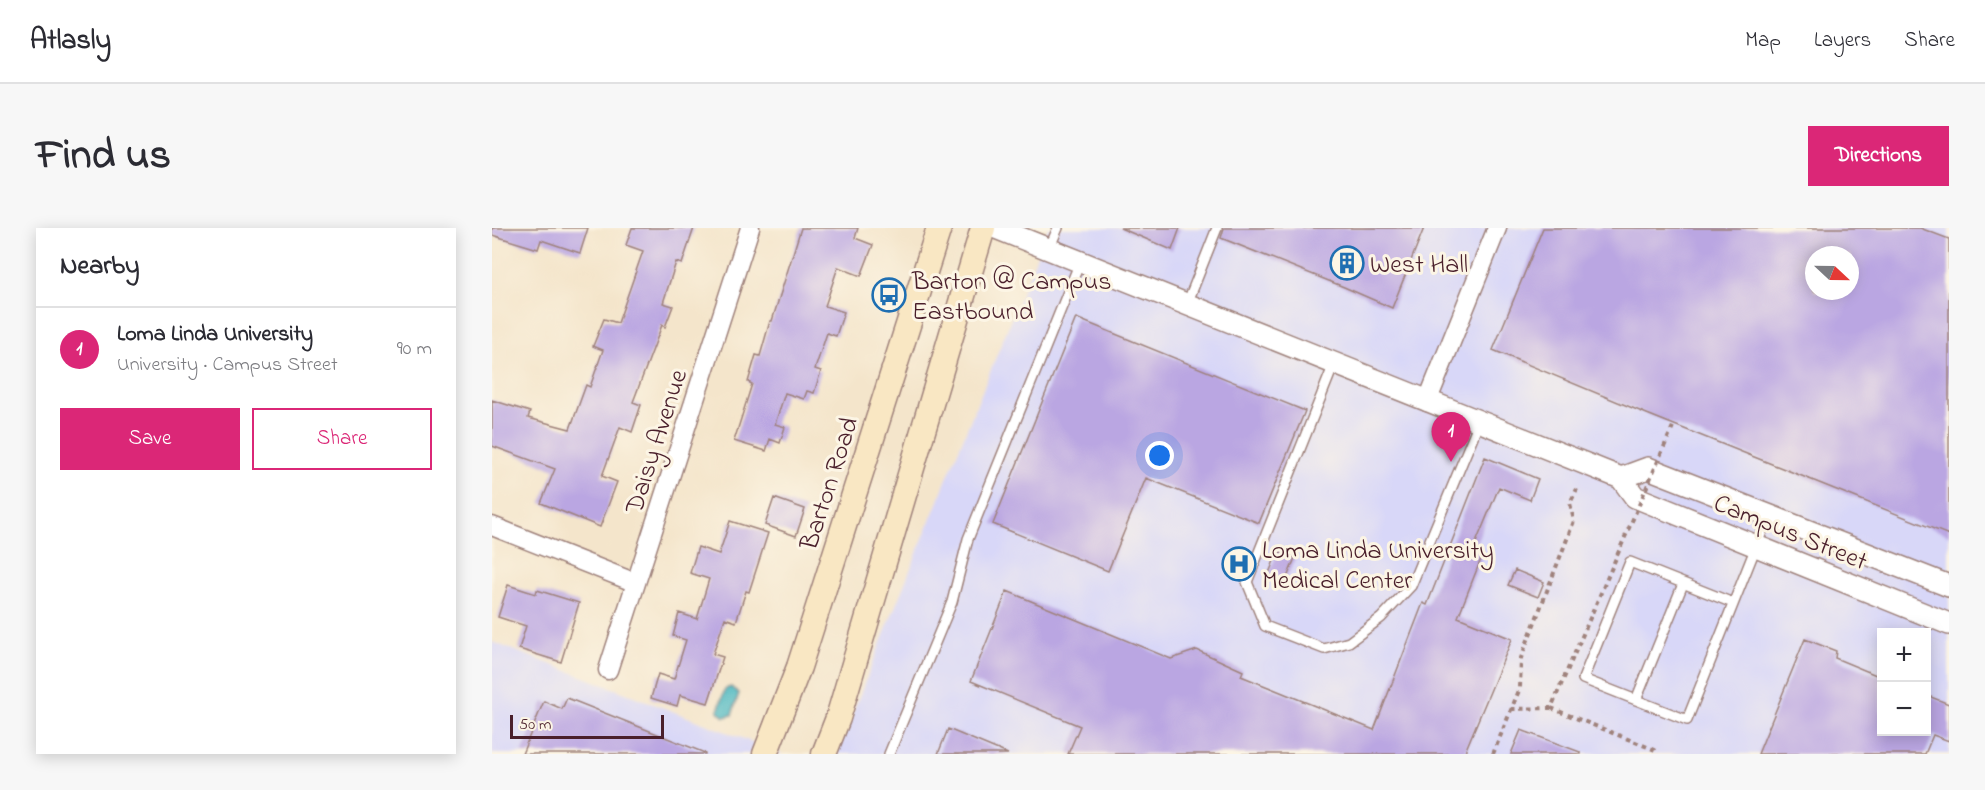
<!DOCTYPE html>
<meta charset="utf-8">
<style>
body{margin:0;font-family:"Indie Flower",sans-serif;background:#f7f7f7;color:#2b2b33}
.controls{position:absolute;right:18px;bottom:18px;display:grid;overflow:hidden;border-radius:0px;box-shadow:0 3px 15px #0003}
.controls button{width:54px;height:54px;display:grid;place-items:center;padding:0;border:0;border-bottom:2px solid #e1e1e2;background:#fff;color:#2b2b33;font:30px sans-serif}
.compass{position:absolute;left:1313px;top:18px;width:54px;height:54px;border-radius:50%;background:#fff;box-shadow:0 3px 15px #0003;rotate:112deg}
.scale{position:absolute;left:18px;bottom:15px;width:154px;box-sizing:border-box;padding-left:6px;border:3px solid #4a1f2b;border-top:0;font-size:16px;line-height:21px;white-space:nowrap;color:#4a1f2b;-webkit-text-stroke:4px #fcf5e5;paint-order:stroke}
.you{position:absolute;left:668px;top:228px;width:21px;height:21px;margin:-15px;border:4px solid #fff;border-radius:50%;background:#1a73e8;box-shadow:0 0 0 9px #1a73e833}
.badge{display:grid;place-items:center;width:39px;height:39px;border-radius:50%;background:#db2777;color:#fff;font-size:20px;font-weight:700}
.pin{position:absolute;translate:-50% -50px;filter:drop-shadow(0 2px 3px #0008)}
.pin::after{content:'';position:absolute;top:32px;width:21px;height:18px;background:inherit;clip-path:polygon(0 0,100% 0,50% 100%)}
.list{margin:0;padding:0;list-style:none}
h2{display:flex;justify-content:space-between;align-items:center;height:78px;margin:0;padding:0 24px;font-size:26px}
h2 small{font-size:20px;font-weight:400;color:#7c7c81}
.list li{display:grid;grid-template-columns:39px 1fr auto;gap:18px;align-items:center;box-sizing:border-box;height:84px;padding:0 24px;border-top:2px solid #e1e1e2}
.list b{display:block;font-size:22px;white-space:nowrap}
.list p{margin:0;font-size:20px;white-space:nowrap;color:#7c7c81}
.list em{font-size:20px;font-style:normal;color:#7c7c81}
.actions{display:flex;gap:12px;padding:18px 24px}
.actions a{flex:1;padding:14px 0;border:2px solid #db2777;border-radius:0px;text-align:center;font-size:21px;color:#db2777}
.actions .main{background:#db2777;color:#fff}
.map{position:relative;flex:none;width:1457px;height:526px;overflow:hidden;border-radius:0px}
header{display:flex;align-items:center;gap:36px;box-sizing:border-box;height:84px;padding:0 30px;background:#fff;border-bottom:2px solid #e1e1e2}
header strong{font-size:28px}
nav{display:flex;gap:33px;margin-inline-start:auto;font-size:21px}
.intro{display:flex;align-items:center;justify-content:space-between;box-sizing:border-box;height:144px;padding:0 36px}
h1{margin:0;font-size:42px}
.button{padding:15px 27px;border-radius:0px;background:#db2777;color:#fff;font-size:21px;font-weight:700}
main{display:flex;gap:36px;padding:0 36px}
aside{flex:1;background:#fff;border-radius:0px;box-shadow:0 3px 15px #0003}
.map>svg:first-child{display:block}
</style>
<header>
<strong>Atlasly</strong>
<nav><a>Map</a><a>Layers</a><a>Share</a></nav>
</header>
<div class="intro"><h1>Find us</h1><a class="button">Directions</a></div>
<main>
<aside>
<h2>Nearby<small></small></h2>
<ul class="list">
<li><span class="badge">1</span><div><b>Loma Linda University</b><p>University · Campus Street</p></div><em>90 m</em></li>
</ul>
<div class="actions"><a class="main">Save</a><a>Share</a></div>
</aside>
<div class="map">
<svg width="1457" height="526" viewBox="0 0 1457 526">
<rect width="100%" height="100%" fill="#fcf5e5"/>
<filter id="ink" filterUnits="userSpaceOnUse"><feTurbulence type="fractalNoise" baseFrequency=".0167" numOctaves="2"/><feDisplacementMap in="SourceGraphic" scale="12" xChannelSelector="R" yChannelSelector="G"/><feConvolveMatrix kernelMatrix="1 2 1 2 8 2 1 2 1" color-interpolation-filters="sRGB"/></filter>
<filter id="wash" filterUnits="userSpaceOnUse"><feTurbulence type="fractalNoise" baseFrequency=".008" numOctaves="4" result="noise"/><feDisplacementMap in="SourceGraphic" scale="24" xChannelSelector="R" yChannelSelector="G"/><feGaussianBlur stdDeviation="1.35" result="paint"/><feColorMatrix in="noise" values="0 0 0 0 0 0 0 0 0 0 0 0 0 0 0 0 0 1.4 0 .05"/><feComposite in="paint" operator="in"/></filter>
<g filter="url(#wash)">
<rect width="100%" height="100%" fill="#f4e5cb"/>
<path fill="#d8d7f8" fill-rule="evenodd" d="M556,0H1457V526H344ZM1322,27H1358V63H1322ZM1390,404H1434V503H1390Z
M0,414L92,449L291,526H0Z"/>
<path fill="#47b6c0" stroke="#486a76" stroke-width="1.5" d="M239,459L247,465L240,487L232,489L226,483L233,461Z"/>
<g id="blocks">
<path fill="#baa6e2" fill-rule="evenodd" d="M0,0H96L88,25L49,12L46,21L0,7Z
M140,0H202L190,36L184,34L171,75L181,78L173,99L170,97L141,174L149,177L140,204L128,199L110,248L125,254L108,299L49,275L63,241L0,218V172L38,184L36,190L78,201L94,157L98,159L111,122L101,118L112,91L126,95L151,23L134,17Z
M309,0H366L363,10L381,17L369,48L346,39L333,78L352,84L344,108L335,105L323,141L329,143L322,165L315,163L312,171L293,165L283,196L293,199L288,215L278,211L274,223L242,213L260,156L256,154L264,127L268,128L278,93H280Z
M628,0H688L680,22Z
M732,0H932L900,80L852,59L729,10Z
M1051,0H1428L1457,11V307L1155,186L1001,122ZM1322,27H1358V63H1322Z
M584,90L813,183L767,295L654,250L616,343L501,296Z
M993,229L1046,251L1038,272L1007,259L981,322L991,326L966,389L1020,411L972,526H576L588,498L479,453L515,363L679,431L705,422L751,443L749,448L882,502L931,375L935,377Z
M282,270L313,281L304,308L273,297Z
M238,293L276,305L257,364L254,363L244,394L233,390L221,426L231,429L216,475L188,467L185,478L159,470L166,446L182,451L194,412L181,408L187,385L205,391L217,351L198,345L206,319L227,326Z
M786,323L803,330L792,357L775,350Z
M1023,342L1052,354L1046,369L1016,357Z
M16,357L44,366L45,362L87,375L69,434L27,421L34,398L6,389Z
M1313,411L1344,423L1343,430L1389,449V504H1434V467L1457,476V513L1441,507L1433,526H1266Z
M75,470L213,525V526H30L52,473L70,481Z
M456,501L516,526H446Z
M1029,502L1088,524V526H1019Z"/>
</g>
</g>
<g filter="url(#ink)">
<use href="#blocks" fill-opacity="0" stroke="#9f827b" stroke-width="1.5"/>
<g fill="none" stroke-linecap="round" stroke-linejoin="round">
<defs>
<path id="service" d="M557,21L566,0
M695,76L725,0
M842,136L755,354L773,398L832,421L857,414L889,390L919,358L987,194
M1241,375L1138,334L1091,451L1195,492L1277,286
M1144,472L1191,356
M397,526L460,374L476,311L588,34"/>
<path id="minor" d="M935,174L1005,0
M0,298L144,355
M116,442L258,0"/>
<path id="tertiary" d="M504,0L1129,250L1143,269L1457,396
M1129,250L1156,240L1457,358"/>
<path id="secondary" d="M273,526L307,439L447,0
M332,526L346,490L491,0"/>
</defs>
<use href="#service" stroke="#9f827b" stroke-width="12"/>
<use href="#minor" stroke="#9f827b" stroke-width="21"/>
<use href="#tertiary" stroke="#9f827b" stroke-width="24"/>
<use href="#secondary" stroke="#9f827b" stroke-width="27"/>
<path stroke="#9f827b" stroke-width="4" stroke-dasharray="4.5 4.5" stroke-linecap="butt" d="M1059,480L1163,522L1164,526
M1001,526L1028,460L1029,430L1082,293L1078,275L1085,261"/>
<use href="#service" stroke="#fff" stroke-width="9"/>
<use href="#minor" stroke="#fff" stroke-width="18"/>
<use href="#tertiary" stroke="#fff" stroke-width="21"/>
<use href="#secondary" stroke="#f9e7c3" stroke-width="24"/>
<path stroke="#9f827b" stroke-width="4" stroke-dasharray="4.5 4.5" stroke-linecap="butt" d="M1019,481L1059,480L1182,196"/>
</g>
</g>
<defs>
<symbol id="building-ring" viewBox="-11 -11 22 22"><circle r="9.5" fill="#fcf5e5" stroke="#1f6fb2" stroke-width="1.5"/><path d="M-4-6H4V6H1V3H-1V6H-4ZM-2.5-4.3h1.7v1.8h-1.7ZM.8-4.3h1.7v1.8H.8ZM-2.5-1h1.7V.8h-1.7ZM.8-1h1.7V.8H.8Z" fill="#1f6fb2"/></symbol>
<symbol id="bus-ring" viewBox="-11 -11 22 22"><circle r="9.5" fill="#fcf5e5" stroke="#1f6fb2" stroke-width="1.5"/><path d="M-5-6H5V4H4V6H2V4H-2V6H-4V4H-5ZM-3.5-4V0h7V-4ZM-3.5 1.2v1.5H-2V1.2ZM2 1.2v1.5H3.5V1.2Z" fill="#1f6fb2"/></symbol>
<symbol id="hospital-ring" viewBox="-11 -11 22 22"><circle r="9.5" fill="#fcf5e5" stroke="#1f6fb2" stroke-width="1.5"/><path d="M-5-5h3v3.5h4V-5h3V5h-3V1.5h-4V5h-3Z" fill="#1f6fb2"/></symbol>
</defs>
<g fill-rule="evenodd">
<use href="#building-ring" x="836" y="16" width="38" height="38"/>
<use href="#bus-ring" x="378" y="48" width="38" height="38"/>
<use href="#hospital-ring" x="728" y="317" width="38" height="38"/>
</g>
<g text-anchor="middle" stroke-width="6" stroke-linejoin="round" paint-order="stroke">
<g font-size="26" fill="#4a1f2b" stroke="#fcf5e5" text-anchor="start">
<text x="878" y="44">West Hall</text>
<text x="420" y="61">Barton @ Campus<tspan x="420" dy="30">Eastbound</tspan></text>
<text x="770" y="330">Loma Linda University<tspan x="770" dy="30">Medical Center</tspan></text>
</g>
<g font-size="26" fill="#4a1f2b" stroke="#fcf5e5">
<text transform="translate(163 213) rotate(-72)" y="9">Daisy Avenue</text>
<text transform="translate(336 255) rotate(-72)" y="9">Barton Road</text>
<text transform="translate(1299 303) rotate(22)" y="9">Campus Street</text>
</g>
</g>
</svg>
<div class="controls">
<button>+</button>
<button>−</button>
</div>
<svg class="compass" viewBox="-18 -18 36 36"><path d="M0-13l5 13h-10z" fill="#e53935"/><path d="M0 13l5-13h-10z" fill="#7c7c81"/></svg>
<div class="scale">50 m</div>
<div class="you"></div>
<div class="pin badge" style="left:959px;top:234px">1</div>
</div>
</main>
